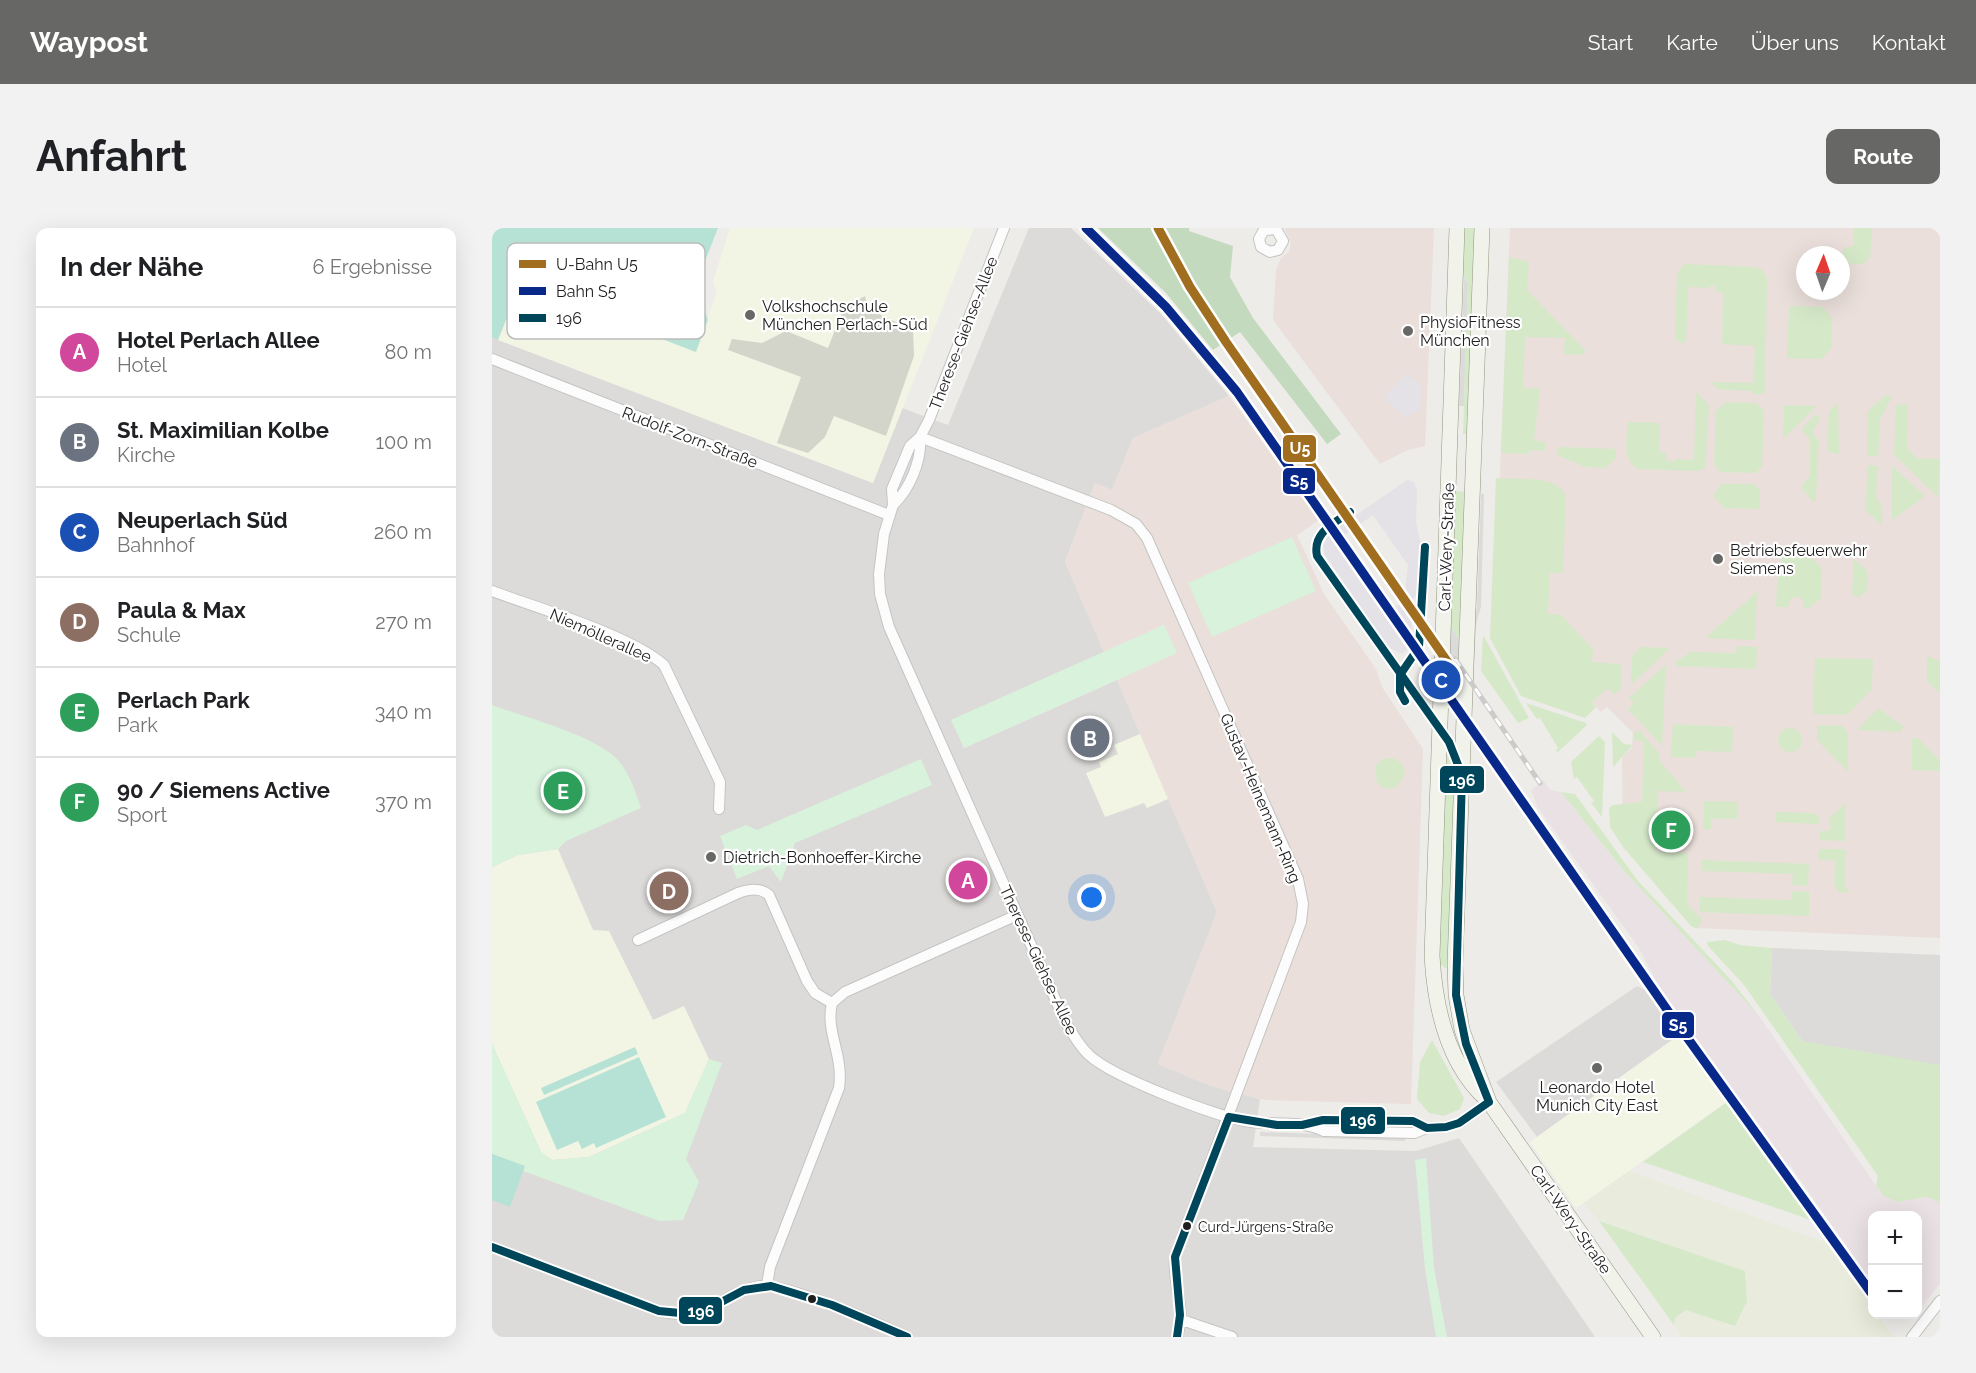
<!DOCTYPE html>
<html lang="de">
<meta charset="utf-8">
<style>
body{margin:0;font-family:Raleway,sans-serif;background:#f2f2f2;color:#202124}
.controls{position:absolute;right:18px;bottom:18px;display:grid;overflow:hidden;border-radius:12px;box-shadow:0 6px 24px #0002}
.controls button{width:54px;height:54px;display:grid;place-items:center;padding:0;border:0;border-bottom:2px solid #e0e0e0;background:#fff;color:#202124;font:30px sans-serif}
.compass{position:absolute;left:1304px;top:18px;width:54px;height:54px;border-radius:50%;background:#fff;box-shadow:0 6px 24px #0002;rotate:2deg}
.you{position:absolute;left:600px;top:670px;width:21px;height:21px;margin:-15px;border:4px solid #fff;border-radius:50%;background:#1a73e8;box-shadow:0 0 0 9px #1a73e833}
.badge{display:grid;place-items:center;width:39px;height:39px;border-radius:50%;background:#676765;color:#fff;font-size:20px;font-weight:700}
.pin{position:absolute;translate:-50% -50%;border:3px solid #fff;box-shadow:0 2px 6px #0006}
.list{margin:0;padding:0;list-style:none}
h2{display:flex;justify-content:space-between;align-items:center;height:78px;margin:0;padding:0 24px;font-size:26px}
h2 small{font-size:20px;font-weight:400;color:#757577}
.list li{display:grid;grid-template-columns:39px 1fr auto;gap:18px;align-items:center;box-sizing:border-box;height:90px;padding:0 24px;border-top:2px solid #e0e0e0}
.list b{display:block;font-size:22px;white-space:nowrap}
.list p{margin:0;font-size:20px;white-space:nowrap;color:#757577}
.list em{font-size:20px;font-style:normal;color:#757577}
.map{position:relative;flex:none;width:1448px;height:1109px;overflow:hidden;border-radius:12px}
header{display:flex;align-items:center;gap:36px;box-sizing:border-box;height:84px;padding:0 30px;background:#676765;color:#fff}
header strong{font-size:28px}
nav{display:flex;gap:33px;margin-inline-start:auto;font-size:21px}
.intro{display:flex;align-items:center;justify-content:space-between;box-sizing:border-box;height:144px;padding:0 36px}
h1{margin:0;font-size:42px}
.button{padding:15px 27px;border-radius:12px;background:#676765;color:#fff;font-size:21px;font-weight:700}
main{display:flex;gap:36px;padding:0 36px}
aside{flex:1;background:#fff;border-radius:12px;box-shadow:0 6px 24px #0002}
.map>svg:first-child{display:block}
</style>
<header>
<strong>Waypost</strong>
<nav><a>Start</a><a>Karte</a><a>Über uns</a><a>Kontakt</a></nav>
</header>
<div class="intro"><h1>Anfahrt</h1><a class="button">Route</a></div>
<main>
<aside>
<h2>In der Nähe<small>6 Ergebnisse</small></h2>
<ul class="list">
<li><span class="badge" style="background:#d1479c">A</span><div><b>Hotel Perlach Allee</b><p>Hotel</p></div><em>80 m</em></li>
<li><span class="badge" style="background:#6b7280">B</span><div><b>St. Maximilian Kolbe</b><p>Kirche</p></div><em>100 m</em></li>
<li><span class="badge" style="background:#1a4fb4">C</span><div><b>Neuperlach Süd</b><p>Bahnhof</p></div><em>260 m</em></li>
<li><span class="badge" style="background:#8d6e63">D</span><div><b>Paula &amp; Max</b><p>Schule</p></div><em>270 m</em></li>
<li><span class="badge" style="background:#2e9e5b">E</span><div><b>Perlach Park</b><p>Park</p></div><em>340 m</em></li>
<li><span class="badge" style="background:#2e9e5b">F</span><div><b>90 / Siemens Active</b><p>Sport</p></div><em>370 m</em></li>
</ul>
</aside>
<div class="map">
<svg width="1448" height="1109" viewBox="0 0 1448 1109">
<rect width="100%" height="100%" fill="#edece8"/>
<path fill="#dcdbd9" d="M537,0H579L669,86L737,168L641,210L620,262L603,255L573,334L612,424L460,492L472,520L625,452L725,684L666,836L719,858L768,871L761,919L924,923L967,910L1103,1109H0V109L381,255L410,180L456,197Z
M972,49L976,55L972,178H967Z
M989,266H992L989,379L984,396L979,505L976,504L980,396L985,379Z
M955,393L971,417L969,497L953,474Z
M1280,720L1448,727V947L1400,944L1278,766Z
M1145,758L1157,764L1187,807L1045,909L1004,854Z
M768,904L913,909V913L768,908Z"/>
<path fill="#eadfda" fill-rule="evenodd" d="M792,0H942L933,218L916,222L888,236L781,92L784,42L789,30L797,24L799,15Z
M1018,0H1448V710L1205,700L1131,609L1130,529L1140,520L1141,505L1115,479L1109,484L1100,474L1047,467L1007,268ZM1313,27H1349V63H1313Z
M737,168L827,292L805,307L832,366L884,441L890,459L931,521L919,876L773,872L719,858L666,836L725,684L625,452L684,425L672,397L612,424L573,334L603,255L620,262L641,210Z"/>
<path fill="#eae1e5" d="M1052,552L1058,562L1069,564L1132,643L1267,788L1389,965L1405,974L1434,969L1448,974V1055L1430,1079H1426V988H1380V1055L1298,937L1294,939L1166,757L1147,720L1046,580L1039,562Z"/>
<path fill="#f3f5e4" d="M238,0H482L381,255L6,112L32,47L53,37L141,72L133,96L203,124L225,64L221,54Z
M648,506L676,571L655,580L652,575L613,589L594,545L609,539L607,534L626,526L622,517Z
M66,621L101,702L117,703L161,792L192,778L217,831L193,885L97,929L60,932L49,924L0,816V639L26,627Z
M1187,807L1235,874L1084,980L1038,914Z"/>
<path fill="#d4d5ca" d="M373,68L376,81L421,102L422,128L394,208L342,188L333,209L316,225L285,215L309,149L236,122L240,111L270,115L294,103L336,120L352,79Z"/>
<path fill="#e9ecdc" d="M1137,943L1335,1015L1380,1079V1086L1386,1087L1402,1109H1190L1182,1097L1183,1090L1253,1043L1107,993L1092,975Z"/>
<path fill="#d5e9c9" d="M968,0H986L979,206H971L976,55L969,42Z
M1362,0H1380L1378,30L1371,36L1349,35L1352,20L1361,18Z
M1017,29L1037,34L1035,62L1093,122L1092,127L1072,126L1073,110L1033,109L1031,160L1048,161L1042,212L1053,214V223L1037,222V226L1009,225Z
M1192,36L1263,39L1271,42L1275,51L1273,165L1264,167L1259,163L1225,161L1219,154L1261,155L1263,118L1230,116L1231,65L1224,64L1222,57L1215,60L1196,59L1194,116L1183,112L1185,45Z
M1297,78L1330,79L1340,89L1339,121L1329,131L1295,130Z
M1204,164L1217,177L1213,240L1206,243L1146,241C1129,231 1135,211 1136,194L1168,195L1167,224L1174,225V232L1181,234L1184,231L1202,232Z
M1392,168H1400L1388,192L1386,228H1375L1376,183Z
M1234,174L1265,175L1272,183L1270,238L1264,245L1228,244L1222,236L1224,183Z
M1346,175L1347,226L1335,223L1337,183Z
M1416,176L1415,220L1425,230L1448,231L1446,269L1402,227L1404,177Z
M1292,177L1325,178L1291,211Z
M1325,186L1328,190L1322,201V208L1327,212L1324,273H1320L1309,259L1318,248V212L1309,201Z
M1066,219L1124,221V230L1113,240L1093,239L1065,227Z
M1376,237L1386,238L1384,269L1390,279V298L1373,282Z
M1400,238L1433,268L1400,292Z
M1004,250C1024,252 1065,246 1074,268L1071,345H1058L1056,386L1069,387L1101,421L1100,434L1130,436L1129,461L1122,466L1116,460L1100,474L1104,479L1093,490L1029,468L998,410Z
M1229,256H1261L1268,262L1267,281L1232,280L1221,268Z
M959,263L977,264L971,417L955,393Z
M1290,327L1319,329L1330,340L1329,370L1317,380H1311V373L1306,368L1297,372V379H1284L1286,339L1290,335Z
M1362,331L1375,343L1376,361L1367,370L1360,366Z
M1265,364L1263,412L1213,410Z
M991,407L1037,490L1026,495L989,443Z
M1245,418L1265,419L1264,441L1184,438V434L1198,424L1244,425Z
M1148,419L1178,420L1139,457L1140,428Z
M1435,428L1448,433V465L1435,453Z
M1323,430L1381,431L1380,461L1355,487L1321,486Z
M1174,436L1170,518L1136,481L1142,475L1137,470Z
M1034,475L1094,495L1095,497L1065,525L1064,522L1066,520L1048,490L1045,491Z
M1386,480L1412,499L1408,504L1365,502Z
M1181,496L1241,499L1240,524L1204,523L1203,530L1179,529Z
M1325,497L1351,498L1356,505V544L1325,512Z
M1286 512a12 12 0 1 1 24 0a12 12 0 1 1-24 0Z
M1147,502L1167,525V532L1194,564L1166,563L1164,624L1196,625L1195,676L1210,691L1205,701L1199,698L1131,619L1118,599L1117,580L1121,577L1150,574L1152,514L1142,512L1141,506Z
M1120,504L1132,516L1141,517L1121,539Z
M1107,508L1113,514L1110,589L1099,575L1102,573L1085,549L1082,551L1079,534Z
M1420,510H1426L1448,533V543L1420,542Z
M955,517L963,536L957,739L953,740L947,735L951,644L947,633Z
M901,530L910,536L913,546L905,559L894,561L885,555L883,539L890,531Z
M1069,564L1083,566L1146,653L1240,753L1267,788L1132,643Z
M1212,573L1246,574L1245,591H1219V601H1211Z
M1354,575L1353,613L1328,612V603H1338V589Z
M1283,584L1322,585L1327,589V596L1284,594Z
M1327,621H1354L1353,659L1358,665L1347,664L1342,657L1343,633L1326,631Z
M1210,632L1317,636L1316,658L1300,657L1301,646L1210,643Z
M1300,663L1317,664V688L1208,684V669L1299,672Z
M1233,712L1248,717L1280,720L1278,766L1310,813L1448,837V974L1434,969L1405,974L1392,968L1384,958L1386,948L1252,757L1216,718L1215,714Z
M940,812L972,870L968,881L952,888L937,885L925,871L928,834Z
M1235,874V875L1319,992L1151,934Z
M1107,993L1253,1043L1255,1073L1243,1098L1194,1082L1183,1090L1182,1097Z"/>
<path fill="#c4dabf" d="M606,0H697V3L741,18L738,49L761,90L849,206L835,216L748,104L721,122L674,65Z"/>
<path fill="#d8f2dc" d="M800,309L824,363L720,409L696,355Z
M672,397L685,425L472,520L459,492Z
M0,477C35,490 98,506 124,530C137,543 143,563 149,580L74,613L66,621L26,627L0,639Z
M429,531L440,557L303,615L289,654L277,638L245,651L228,608L254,597L265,602Z
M0,816L49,924L60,932L97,929L193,885L217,831L230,835L194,931L207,954L191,992L167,993L31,943L32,938L0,926Z
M934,930L942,1040L955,1109H944L933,1041L923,932Z"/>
<path fill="#b6e2d6" d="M0,0H226L204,56L216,92L204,124L133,97L141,72L53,37L32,47L6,112L0,109Z
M143,819L146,826L52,867L49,860Z
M147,829L174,889L104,920L102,915L90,921L86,913L65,922L44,874Z
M0,926L33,938L18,979L0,972Z"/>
<path fill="#e4e2e6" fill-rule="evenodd" d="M916,145L929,159L928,184H920L914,190L891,169Z
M915,252L922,254L925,262L924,294L928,312L926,366L921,371L918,419L910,426L896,419L833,327L831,318L837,306ZM881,287L916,337L912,373L895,385L844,313Z"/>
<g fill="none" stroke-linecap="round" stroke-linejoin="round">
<defs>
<path id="street" d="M512,0L437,192L428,209L418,218L400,261L401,277L392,306L387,346L388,366L397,399L573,793C580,805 587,818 597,827C620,849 727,890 759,894C783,897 810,892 832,903L922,905L935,900
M773,0L767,11L769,19L778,24L786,22L791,13L784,1L773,2
M0,131L397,287
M428,209L619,282L644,296L655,310L806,651L811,676L809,694L683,1029C680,1060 695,1077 685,1109
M401,277C418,261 430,232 428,209
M0,363C45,380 138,407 172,437L228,554L227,581
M146,712L246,665C257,661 268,659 277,667L315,753L323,765L340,775
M820,897L831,892L921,893L935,900L954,899L967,895L997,874
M0,1019L167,1083C219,1096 224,1067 267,1058C289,1053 390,1097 415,1109
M275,1057L278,1039L347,860C352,827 333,804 340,775L353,764L525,687
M690,1092L740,1109
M1420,1109L1448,1073"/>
<path id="secondary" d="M965,0L940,728C943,780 955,836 995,872
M990,0L963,736L964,767L970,802L997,874L1161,1109"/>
</defs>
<use href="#street" stroke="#c4c4c2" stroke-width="12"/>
<use href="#secondary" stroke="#919681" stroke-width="16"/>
<use href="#street" stroke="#fcfcfc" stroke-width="10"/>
<use href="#secondary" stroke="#f1f3eb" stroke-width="15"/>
<defs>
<path id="rail" d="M963,431L1048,555"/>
</defs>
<use href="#rail" stroke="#cbcbca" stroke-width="5"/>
<use href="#rail" stroke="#fff" stroke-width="3" stroke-dasharray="9" stroke-linecap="butt"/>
<defs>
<path id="bus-1" d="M858,284C842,295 820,305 825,328L957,514L970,547L964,767L974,816L997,874
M913,473L908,464V447L927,419L933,319
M737,889L785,897H810L831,892L921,893L935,900L954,899L967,895L997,874
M0,1019L167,1083L199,1086L220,1079L252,1062L279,1058L340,1077L415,1109
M685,1109L688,1087L683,1029L737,889"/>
</defs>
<use href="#bus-1" stroke="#fff" stroke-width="12"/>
<use href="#bus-1" stroke="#00465a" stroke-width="8"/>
<defs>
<path id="rail-1" d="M594,0L674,79L745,164L1176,783L1380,1066"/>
</defs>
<use href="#rail-1" stroke="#fff" stroke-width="14"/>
<use href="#rail-1" stroke="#08298a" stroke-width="9"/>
<defs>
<path id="metro-1" d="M666,0L698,59L734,114L957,436"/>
</defs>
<use href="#metro-1" stroke="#fff" stroke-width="14"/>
<use href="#metro-1" stroke="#a06e1e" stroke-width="9"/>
</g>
<g fill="#676765" stroke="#fff" stroke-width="2">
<circle cx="258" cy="87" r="6"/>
<circle cx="916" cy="103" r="6"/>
<circle cx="1226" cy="331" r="6"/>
<circle cx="219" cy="629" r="6"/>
<circle cx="1105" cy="840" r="6"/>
</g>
<g fill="#1f1f1f" stroke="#fff" stroke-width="2">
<circle cx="695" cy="998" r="5"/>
<circle cx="320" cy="1071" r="5"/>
</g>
<g text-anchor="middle" stroke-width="4.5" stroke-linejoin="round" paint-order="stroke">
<g font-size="14" fill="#1f1f1f" stroke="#fff" text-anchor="start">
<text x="706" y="1004">Curd-Jürgens-Straße</text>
</g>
<g font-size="16" fill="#1f1f1f" stroke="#fff" text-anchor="start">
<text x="270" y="84">Volkshochschule<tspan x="270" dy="18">München Perlach-Süd</tspan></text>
<text x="928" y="100">PhysioFitness<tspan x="928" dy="18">München</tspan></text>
<text x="1238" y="328">Betriebsfeuerwehr<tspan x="1238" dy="18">Siemens</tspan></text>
<text x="231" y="635">Dietrich-Bonhoeffer-Kirche</text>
<text x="1105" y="865" text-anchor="middle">Leonardo Hotel<tspan x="1105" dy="18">Munich City East</tspan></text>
</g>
<g font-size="16" fill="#1f1f1f" stroke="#fff">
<text transform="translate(471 105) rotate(-69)" y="6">Therese-Giehse-Allee</text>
<text transform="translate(198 209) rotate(21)" y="6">Rudolf-Zorn-Straße</text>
<text transform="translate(954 319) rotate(-88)" y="6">Carl-Wery-Straße</text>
<text transform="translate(109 407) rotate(24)" y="6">Niemöllerallee</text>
<text transform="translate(769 570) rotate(67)" y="6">Gustav-Heinemann-Ring</text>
<text transform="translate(547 732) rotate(65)" y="6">Therese-Giehse-Allee</text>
<text transform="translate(1079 991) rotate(55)" y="6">Carl-Wery-Straße</text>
</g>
</g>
<rect x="15" y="15" width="198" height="96" rx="9" fill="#fff" stroke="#bcbcbc" stroke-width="1.5"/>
<rect x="27" y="32" width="27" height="8" fill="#a06e1e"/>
<rect x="27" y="59" width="27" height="8" fill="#08298a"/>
<rect x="27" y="86" width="27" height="8" fill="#00465a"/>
<g font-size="16" fill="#1f1f1f">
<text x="64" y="42">U-Bahn U5</text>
<text x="64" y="69">Bahn S5</text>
<text x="64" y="96">196</text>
</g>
<g stroke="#fff" stroke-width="2">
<rect x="790" y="206" width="35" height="29" rx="6" fill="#a06e1e"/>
<rect x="790" y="239" width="34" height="28" rx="6" fill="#08298a"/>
<rect x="947" y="537" width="46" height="29" rx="6" fill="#00465a"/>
<rect x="1169" y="783" width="34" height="28" rx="6" fill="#08298a"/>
<rect x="848" y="878" width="46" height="29" rx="6" fill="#00465a"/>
<rect x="186" y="1068" width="45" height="29" rx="6" fill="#00465a"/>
</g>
<g font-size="16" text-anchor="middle" font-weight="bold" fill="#fff">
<text x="808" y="226">U5</text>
<text x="807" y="259">S5</text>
<text x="970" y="558">196</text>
<text x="1186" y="803">S5</text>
<text x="871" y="898">196</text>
<text x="209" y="1089">196</text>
</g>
</svg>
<div class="controls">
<button>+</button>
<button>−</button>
</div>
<svg class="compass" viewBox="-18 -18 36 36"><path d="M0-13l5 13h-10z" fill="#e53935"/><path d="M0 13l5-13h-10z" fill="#757577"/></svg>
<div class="you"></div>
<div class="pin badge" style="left:476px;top:652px;background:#d1479c">A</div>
<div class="pin badge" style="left:598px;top:510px;background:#6b7280">B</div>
<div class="pin badge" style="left:949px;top:452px;background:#1a4fb4">C</div>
<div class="pin badge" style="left:177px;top:663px;background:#8d6e63">D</div>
<div class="pin badge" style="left:71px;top:563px;background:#2e9e5b">E</div>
<div class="pin badge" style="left:1179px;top:602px;background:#2e9e5b">F</div>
</div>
</main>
